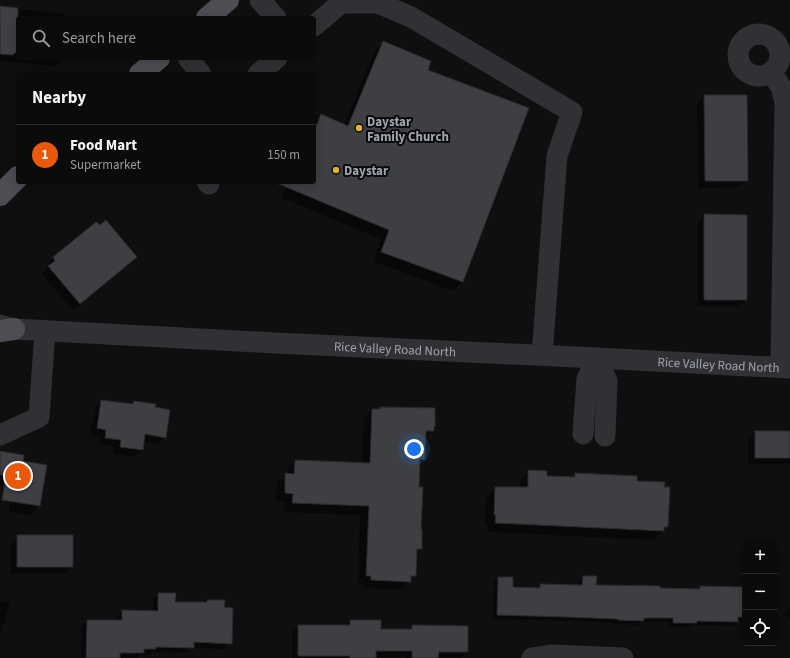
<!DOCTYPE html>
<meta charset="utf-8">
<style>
body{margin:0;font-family:"Source Sans 3",sans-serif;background:#19191a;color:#f1f3f6}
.controls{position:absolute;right:12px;bottom:12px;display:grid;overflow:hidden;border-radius:4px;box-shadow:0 2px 10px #0003}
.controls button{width:36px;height:36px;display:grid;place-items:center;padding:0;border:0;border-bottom:1px solid #2b2b2d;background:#0b0b0c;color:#f1f3f6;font:20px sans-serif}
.you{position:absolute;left:414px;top:449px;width:14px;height:14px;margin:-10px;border:3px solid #fff;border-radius:50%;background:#1a73e8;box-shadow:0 0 0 6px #1a73e833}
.badge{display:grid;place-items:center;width:26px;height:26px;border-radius:50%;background:#ea580c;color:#fff;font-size:13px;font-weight:700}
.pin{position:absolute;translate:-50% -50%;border:2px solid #fff;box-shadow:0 1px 4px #0006}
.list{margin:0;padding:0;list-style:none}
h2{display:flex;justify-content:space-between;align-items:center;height:52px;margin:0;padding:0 16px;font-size:17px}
h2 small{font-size:13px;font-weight:400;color:#9a9b9d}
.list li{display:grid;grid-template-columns:26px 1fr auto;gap:12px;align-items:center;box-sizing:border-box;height:60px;padding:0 16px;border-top:1px solid #2b2b2d}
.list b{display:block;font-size:15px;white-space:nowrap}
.list p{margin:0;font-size:13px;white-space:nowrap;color:#9a9b9d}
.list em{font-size:13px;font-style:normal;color:#9a9b9d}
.icon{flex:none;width:22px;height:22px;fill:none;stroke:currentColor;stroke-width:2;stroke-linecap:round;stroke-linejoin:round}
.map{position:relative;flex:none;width:790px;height:658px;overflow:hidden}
.search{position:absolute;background:#0b0b0c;box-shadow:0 2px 10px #0003;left:16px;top:16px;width:300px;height:44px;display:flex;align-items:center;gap:10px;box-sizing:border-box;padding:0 14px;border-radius:4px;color:#9a9b9d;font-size:15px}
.panel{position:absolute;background:#0b0b0c;box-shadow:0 2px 10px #0003;left:16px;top:72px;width:300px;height:112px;border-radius:4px}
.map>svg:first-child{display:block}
</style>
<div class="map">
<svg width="790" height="658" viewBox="0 0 790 658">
<rect width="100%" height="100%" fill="#0f0f10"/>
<path fill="#0007" d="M0,7L66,14L65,18H18V58H61V60L54,66L0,61Z
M790,35V49L789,36Z
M383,43L426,71L527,108L462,282L453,291L373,261L381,239L282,198L288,182H314V123L321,116L344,125L374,52Z
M704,96L747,180L740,187L698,188L697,103Z
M705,215L746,299L739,306H698V222Z
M136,257L129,264L73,310L42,274L48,268L47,265L53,258Z
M102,401L131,405L134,402L165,437L158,444L143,442L142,450L135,457L113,454L114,447L99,444L100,436L90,435L95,408Z
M380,408L434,409V426L433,430L424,439V459L419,464L418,488L421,548L416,553L415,575L401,590L363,588V584H358L360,515L284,512L285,502H276L277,483L286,474L287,470L295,461L362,464L364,418L372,410H378Z
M755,432H790V464H748V439Z
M0,452L22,462L46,466L39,506L30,515L9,512V481L5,485H0Z
M529,471L546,477L572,478L576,474L636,481L667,526L654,540L487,532V524H485L486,497L495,488H520V480Z
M18,536L72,567L65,574H11V543Z
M583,577L595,586L698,590L701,587L740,588L743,585H745V621H737L733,626L693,625L691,627H668V622H641L638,625L614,624V623L575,621L493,619L494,582L498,578L512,588L537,589L540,585L578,586V581Z
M775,592H776L775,613Z
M159,594L174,603H205L208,601L223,608L231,643L225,649L192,648L187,653L152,652L150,655H141L137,658H81V627L87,621H117V617L122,611H153V600Z
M0,600L10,603L0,635Z
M790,608V619L785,614Z
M350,621L380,630H408L413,626L467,652L461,658H406V657H375V658H292V632L299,626H346Z"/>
<path fill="#3e3f43" stroke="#2a292c" d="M0,6L18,8V50L13,55L0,54Z
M383,41L431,61L428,70L529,108L463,282L381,252L389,230L274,182H314V131L321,114L348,126Z
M704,95H747L748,181H705Z
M704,214L747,215V300H704Z
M106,220L137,257L80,304L48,266L55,261L53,257L96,222L100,225Z
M101,400L133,404L134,401L156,404L155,407L170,410L166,438L145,434L143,450L120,447L121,440L105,438L106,430L97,428Z
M380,407L435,408V427L434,426V431H426L425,460L420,459L419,487H423L421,529H422V549H417L416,576H411V582L371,580V576H366L369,506L292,503L293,494L285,493V473L294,474L295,460L370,463L372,409H380Z
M755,431H790V458H755Z
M0,451L24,455L23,461L47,465L40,506L2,500L6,475H0Z
M528,470L547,471V476L575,477V473L637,476V481L665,482L664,487H670L668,527H664V531L495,523L496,515H494L495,487H528Z
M17,535H73V567H17Z
M583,576H597L596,585L660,586V588L700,589V586L745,587V617H738V622L697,621V623H673V618H644V621L618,620V619L567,617L497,615L498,577H513V587L540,588V584L582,585Z
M158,593H176L175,602H207V600H225L224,607L233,608L232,644L194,642V648L156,647V649H144V653H120V658H86L87,620H122V610L158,611Z
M350,620H381V629H412V625L468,626V652H439L438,658H412V651H376V658H350V656H298V625H350Z"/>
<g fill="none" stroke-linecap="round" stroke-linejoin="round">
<g stroke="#313135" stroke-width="21">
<path d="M260,0L276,18"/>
<path d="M314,26L341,3H378L411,17L572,112L557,156L542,355"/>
<circle cx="759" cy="55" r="21"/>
<path d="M188,58L201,74"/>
<path d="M771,72L781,87L785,102L781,367"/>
<path d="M258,74L277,58"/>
<path d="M207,182L209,184"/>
<path id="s1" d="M0,325L14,329L276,343L597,358L790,368"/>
<path d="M597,358L607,381L605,436"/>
<path d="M583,434L587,379L597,358"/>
<path d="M0,435L39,417L45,331"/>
<path d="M532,658L551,655L623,658"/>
</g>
<path stroke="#4d4e54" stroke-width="22" d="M207,18L228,0
M140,74L159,58
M0,195L18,177
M0,331L14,329"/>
</g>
<g fill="#e4b034" stroke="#0a0a0b" stroke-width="1.5">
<circle cx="359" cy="128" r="4"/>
<circle cx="336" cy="170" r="4"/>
</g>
<g text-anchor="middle" stroke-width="4" stroke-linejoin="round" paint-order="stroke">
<g font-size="13" font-weight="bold" fill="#a1a5b1" stroke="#0a0a0b" text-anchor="start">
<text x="367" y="126">Daystar<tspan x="367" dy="15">Family Church</tspan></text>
<text x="344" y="175">Daystar</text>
</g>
<g font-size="13" fill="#a1a5b1" stroke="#0a0a0b">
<text dy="5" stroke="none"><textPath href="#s1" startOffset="396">Rice Valley Road North</textPath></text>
<text dy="5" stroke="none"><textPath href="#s1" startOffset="720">Rice Valley Road North</textPath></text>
</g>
</g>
</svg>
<div class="controls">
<button>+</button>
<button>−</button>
<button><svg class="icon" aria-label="locate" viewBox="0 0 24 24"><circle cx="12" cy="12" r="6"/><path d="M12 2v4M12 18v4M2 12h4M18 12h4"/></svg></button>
</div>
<div class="you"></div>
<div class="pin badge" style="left:18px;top:476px">1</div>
<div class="search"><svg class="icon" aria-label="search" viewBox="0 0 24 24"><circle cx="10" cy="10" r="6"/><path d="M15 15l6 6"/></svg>Search here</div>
<section class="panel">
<h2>Nearby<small></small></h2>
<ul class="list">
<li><span class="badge">1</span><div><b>Food Mart</b><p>Supermarket</p></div><em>150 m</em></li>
</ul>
</section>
</div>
